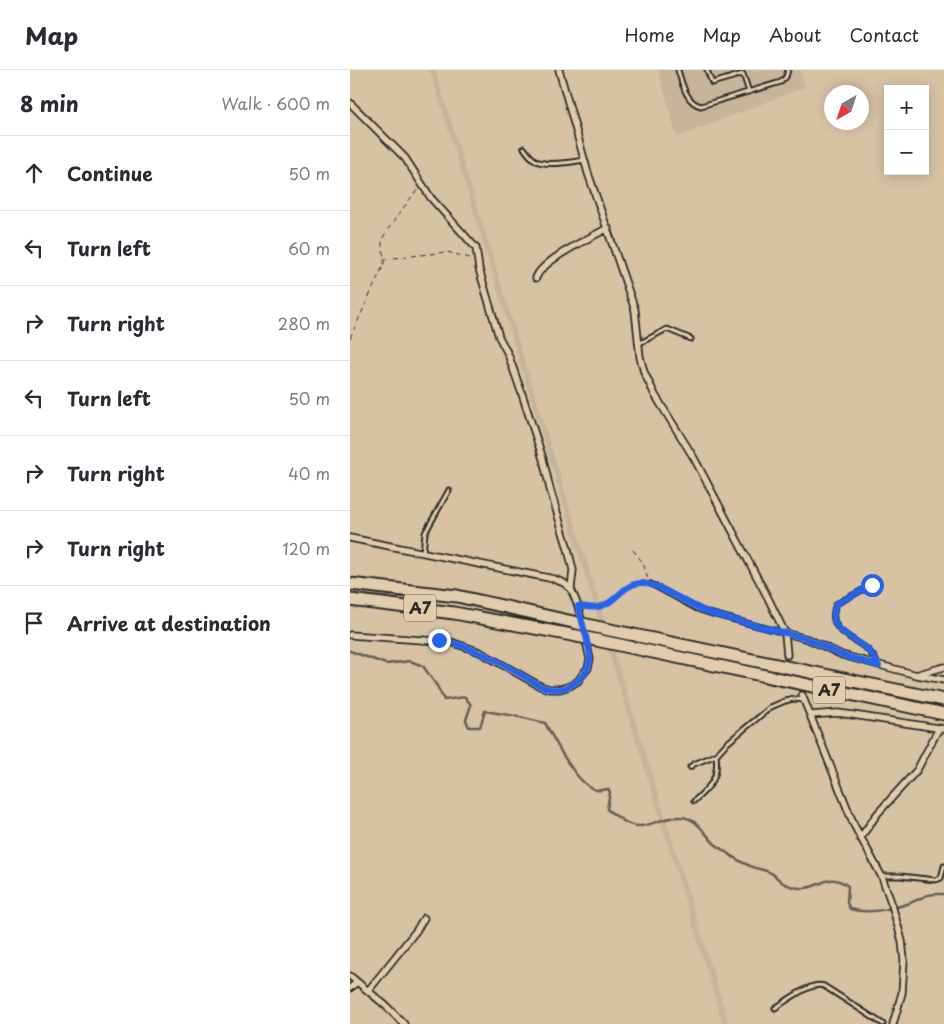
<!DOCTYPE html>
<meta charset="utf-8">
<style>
body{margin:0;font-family:"Playpen Sans",sans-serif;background:#f2f2f3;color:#2b2b33}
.controls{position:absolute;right:15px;top:15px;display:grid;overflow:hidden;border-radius:0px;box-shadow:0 2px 12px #0003}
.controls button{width:45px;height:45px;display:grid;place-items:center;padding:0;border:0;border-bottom:1px solid #e1e1e2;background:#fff;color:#2b2b33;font:25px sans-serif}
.compass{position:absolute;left:474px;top:15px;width:45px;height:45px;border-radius:50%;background:#fff;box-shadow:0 2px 12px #0003;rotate:219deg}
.stop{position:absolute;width:15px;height:15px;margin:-11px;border:4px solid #2563eb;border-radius:50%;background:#fff}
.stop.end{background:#2563eb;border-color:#fff;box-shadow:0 1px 5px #0008}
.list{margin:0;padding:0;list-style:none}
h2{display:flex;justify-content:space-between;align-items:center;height:65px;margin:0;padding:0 20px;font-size:21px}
h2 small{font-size:16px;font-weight:400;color:#7c7c81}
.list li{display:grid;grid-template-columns:32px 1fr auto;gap:15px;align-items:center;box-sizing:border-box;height:75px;padding:0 20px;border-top:1px solid #e1e1e2}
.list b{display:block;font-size:19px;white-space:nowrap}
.list em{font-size:16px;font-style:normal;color:#7c7c81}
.icon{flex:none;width:28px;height:28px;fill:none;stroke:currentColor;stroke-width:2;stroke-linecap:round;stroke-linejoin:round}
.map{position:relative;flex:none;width:594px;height:954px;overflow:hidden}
header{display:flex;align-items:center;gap:30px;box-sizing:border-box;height:70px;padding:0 25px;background:#fff;border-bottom:1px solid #e1e1e2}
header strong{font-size:24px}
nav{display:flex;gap:28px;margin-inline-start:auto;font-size:18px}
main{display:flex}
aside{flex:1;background:#fff}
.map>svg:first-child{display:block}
</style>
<header>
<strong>Map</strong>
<nav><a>Home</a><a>Map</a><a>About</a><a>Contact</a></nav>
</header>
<main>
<aside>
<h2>8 min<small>Walk · 600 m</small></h2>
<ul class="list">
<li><svg class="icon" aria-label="ahead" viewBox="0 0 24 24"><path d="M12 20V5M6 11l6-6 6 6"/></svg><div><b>Continue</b></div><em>50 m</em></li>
<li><svg class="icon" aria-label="left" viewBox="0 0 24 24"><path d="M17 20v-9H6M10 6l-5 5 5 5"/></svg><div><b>Turn left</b></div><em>60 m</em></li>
<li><svg class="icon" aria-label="right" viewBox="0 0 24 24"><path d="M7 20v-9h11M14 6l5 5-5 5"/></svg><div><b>Turn right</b></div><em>280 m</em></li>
<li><svg class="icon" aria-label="left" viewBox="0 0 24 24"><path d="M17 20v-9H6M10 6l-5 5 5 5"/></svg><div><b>Turn left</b></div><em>50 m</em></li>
<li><svg class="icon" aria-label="right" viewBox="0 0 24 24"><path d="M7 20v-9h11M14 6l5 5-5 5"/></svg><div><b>Turn right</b></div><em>40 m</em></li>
<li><svg class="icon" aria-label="right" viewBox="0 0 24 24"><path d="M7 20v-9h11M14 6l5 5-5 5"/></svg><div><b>Turn right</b></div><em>120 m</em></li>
<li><svg class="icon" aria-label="arrive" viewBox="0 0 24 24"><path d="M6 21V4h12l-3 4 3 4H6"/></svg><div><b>Arrive at destination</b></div></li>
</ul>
</aside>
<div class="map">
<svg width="594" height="954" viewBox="0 0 594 954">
<rect width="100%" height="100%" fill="#d7c2a4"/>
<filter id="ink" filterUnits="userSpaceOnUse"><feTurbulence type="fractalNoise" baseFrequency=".02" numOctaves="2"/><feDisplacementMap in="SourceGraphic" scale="10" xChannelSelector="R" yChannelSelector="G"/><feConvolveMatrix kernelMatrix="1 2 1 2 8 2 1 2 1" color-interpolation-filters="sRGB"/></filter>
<g filter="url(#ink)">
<path fill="#c7b499" d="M80,0H85L379,954H373Z
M308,0H450L455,17L327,67Z"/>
<path fill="#b7a68e" stroke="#71685c" d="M0,520L48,524L73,529L0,524Z"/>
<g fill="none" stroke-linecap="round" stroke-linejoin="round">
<path stroke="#665f55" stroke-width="2.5" d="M0,581L36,594L60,591L73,596L87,616L94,630L115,627L121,635L116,650L119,657H130L135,641L165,646L195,653C205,670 227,717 247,720C251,721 255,719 258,719L260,722L257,739C261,743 265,745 269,748C293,767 306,746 330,747C347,747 354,764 365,774C375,782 388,791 400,796C406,799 413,799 419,802C425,804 428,810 433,813C438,816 450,819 455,818C474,816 478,802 498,816L497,833L500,839C517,844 540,840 557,834C574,828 574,823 594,824"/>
<path stroke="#b5a48c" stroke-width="5.5" stroke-dasharray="5.5 3" stroke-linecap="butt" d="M437,585L452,625"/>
<defs>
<path id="service" d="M328,0C332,13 336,33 351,36L431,12L436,7L438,0
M357,0L362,13L393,4L399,22
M174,78C177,82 180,87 185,90C194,97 222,92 234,90
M290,273L317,259L341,269
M73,482L75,463L99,420
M301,514L347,539L362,544L435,563
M522,515L486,534C475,561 503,567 518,580C522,584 525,588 527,593
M340,697L344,694L366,685L376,674L421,637L435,631L443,629L454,630
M344,731C361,716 369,708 366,685
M533,806H550L586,810L591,808L594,796
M425,938C437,931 461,911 474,916L533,954"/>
<path id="minor" d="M209,0L238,103L285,240L290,287L294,302L305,325L344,388L418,528L435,563L437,585
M0,33L55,88L81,128L126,178L129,199L149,267L158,284L172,324L193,389L200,419L218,479L223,500L221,519
M186,208C192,190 240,168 258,158
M0,468L204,509L214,513L221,519L228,536L240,589L238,598L233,604L228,611L220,616L210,619H200L190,616L130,582L101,572L0,565
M435,563L458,569L492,585L567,605L594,610
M569,604L594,597
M452,625L504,755L532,807L542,835L552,871L554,890L552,923L543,954
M460,645L488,643L503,645L594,659
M510,768L528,743L567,700L589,658
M0,906L35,935L54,954
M0,918L7,912
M18,921L66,861L74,848"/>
<path id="motorway" d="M0,514L107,526L223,552
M0,530L104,543L227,566
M279,564L594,630
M284,578L594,644"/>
</defs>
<use href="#service" stroke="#2b2b2b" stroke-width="7"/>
<use href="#minor" stroke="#2b2b2b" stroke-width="9"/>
<use href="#motorway" stroke="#2b2b2b" stroke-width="15"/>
<path stroke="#2b2b2b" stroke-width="1" stroke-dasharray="5 4" stroke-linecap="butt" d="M35,189L97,182L120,188
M0,268L34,194C35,186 31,179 32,170C34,163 62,126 68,119
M283,480L293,493L298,509
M237,537C263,540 270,512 295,513"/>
<use href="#service" stroke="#e2ccac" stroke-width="3"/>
<use href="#minor" stroke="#e2ccac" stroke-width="5.5"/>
<use href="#motorway" stroke="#e2ccac" stroke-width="11"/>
<defs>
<path id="motorway-bridge" d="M223,552L279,564
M227,566L284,578"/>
</defs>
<use href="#motorway-bridge" stroke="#2b2b2b" stroke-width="15" stroke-linecap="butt"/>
<use href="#motorway-bridge" stroke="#e2ccac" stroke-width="11"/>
</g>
</g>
<g fill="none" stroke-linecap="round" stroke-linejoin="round" filter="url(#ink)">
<path stroke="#2563eb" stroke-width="6" d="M89,570C127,576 157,597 190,616C196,618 202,620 209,619C223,618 239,604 240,589C240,577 231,549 228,536C236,537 244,539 252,536C267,531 273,514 291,513C306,512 344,538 362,544L458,569L492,585L529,596C526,591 524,586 520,582C507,567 474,562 486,534L522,515"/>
</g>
<g text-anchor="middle" stroke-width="5" stroke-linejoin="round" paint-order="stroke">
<g fill="#e2ccac" stroke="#625b52" stroke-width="1">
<rect x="54" y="524.5" width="32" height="27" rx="4"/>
<rect x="463" y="606.5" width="32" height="27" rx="4"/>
</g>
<g font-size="16" font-weight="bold" fill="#2b2b2b">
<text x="70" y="544">Α7</text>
<text x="479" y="626">Α7</text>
</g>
</g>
</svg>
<div class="controls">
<button>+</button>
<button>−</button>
</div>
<svg class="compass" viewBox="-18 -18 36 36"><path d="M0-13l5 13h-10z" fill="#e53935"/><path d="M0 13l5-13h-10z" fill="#7c7c81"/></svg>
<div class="stop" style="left:522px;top:515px"></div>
<div class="stop end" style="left:89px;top:570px"></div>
</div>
</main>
